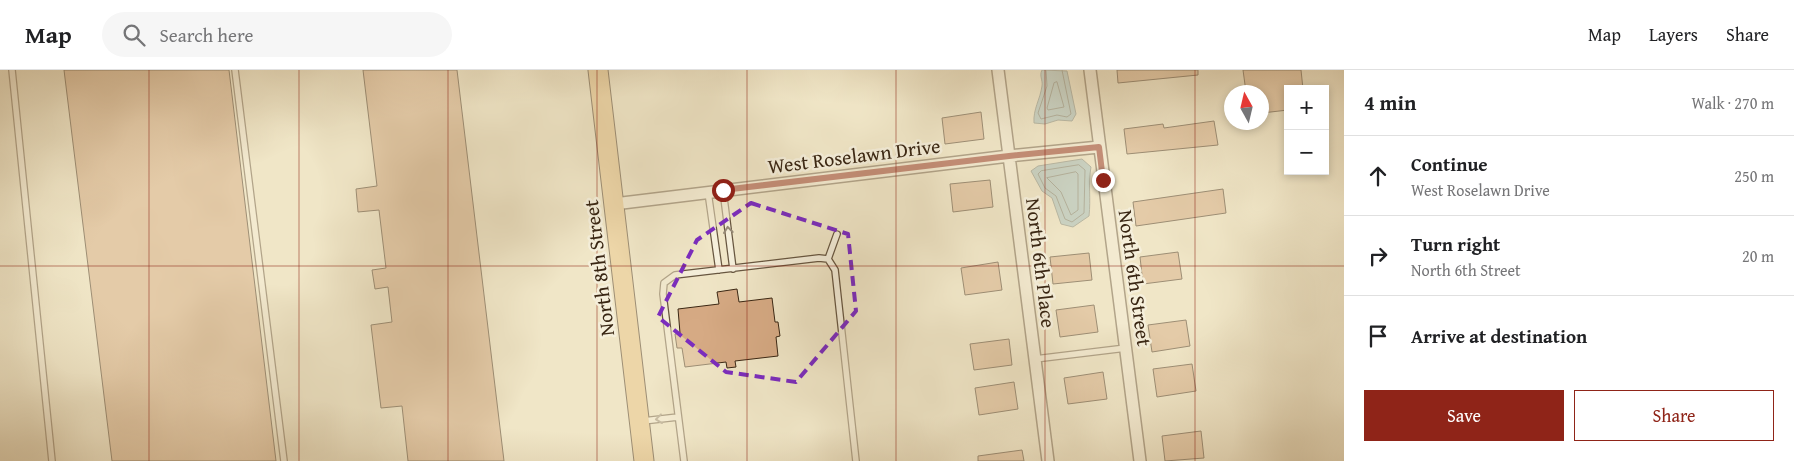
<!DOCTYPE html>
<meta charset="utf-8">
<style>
body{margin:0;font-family:"Gentium Book Plus",serif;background:#f6f6f6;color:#202124}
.controls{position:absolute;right:15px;top:15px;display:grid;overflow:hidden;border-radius:0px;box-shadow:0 2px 8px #0003}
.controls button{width:45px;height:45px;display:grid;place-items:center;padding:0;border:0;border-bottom:1px solid #e0e0e0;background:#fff;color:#202124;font:25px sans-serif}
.compass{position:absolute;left:1224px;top:15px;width:45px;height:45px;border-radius:50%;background:#fff;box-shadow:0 2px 8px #0003;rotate:352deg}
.stop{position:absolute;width:15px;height:15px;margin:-11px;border:4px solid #8f2418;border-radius:50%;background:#fff}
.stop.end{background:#8f2418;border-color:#fff;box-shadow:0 1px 5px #0008}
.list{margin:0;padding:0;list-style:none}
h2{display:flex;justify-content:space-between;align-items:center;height:65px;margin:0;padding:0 20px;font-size:21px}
h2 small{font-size:16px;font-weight:400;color:#757577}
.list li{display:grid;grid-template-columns:32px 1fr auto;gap:15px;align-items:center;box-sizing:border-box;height:80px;padding:0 20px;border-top:1px solid #e0e0e0}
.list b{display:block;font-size:19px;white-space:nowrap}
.list p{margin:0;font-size:16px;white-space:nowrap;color:#757577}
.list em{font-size:16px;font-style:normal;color:#757577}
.actions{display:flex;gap:10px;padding:15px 20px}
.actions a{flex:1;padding:11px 0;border:1px solid #8f2418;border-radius:0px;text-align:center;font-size:18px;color:#8f2418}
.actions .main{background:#8f2418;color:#fff}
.icon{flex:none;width:28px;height:28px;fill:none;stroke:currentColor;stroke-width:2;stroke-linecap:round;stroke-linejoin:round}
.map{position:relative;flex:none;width:1344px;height:391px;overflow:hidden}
header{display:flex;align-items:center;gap:30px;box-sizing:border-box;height:70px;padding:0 25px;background:#fff;border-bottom:1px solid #e0e0e0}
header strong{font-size:24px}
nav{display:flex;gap:28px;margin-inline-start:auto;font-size:18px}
.search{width:350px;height:45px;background:#f6f6f6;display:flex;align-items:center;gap:12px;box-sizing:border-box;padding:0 18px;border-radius:28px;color:#757577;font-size:19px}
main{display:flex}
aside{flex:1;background:#fff}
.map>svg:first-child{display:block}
</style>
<header>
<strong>Map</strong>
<div class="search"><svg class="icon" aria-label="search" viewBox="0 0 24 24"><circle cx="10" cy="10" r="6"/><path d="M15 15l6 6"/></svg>Search here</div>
<nav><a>Map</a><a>Layers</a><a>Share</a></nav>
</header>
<main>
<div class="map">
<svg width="1344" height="391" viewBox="0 0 1344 391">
<rect width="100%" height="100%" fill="#f0e6c7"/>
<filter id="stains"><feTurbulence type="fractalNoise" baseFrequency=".004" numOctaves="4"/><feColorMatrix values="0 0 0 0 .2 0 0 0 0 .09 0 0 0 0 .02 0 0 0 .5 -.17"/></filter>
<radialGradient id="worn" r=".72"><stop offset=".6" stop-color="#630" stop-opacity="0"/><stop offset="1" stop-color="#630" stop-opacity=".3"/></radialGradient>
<path fill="#9ebdbf" stroke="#76817a" d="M1042,0L1067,1L1076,44L1072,51L1058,50L1045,54L1034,53C1033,39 1040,30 1042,16C1043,10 1039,6 1042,0Z
M1082,89L1091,97C1088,113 1091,129 1089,146L1073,157L1061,154L1052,128L1042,121L1031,101L1038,96Z"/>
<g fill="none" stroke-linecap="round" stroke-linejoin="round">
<path stroke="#6c7269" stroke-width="1" d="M1046,0L1047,16L1038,43L1041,49L1057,45L1067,47L1071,44L1062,0
M1057,12L1064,37L1048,40L1047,38L1054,13Z
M1079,95L1085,100L1084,143L1072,152L1065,149L1056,126L1045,118L1038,104L1041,101Z
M1076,102L1078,104V140L1071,145L1061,122L1047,108Z"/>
</g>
<path fill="#d6aa84" stroke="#392613" d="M64,0H229L276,391H112Z
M363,0H457L504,391H408L402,336L381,338L371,255L392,252L388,217L375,219L372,200L386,198L379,140L358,142L356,119L377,116Z
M1117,0H1198V5L1118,13Z
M1243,0H1301L1303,19H1288V40L1262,43V22H1246Z
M981,42L984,69L945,74L942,48Z
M1214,51L1218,75L1127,84L1124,59L1163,54L1164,58Z
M990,110L993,137L953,142L950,114Z
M1223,119L1226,143L1136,156L1133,132Z
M1178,182L1182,209L1143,214L1140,187Z
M1089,183L1092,210L1053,214L1050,187Z
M998,192L1002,220L965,225L961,198Z
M737,219L739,232L772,228L775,252H778L780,266L776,267L778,286L735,291L736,297L727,298L726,292L685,297L682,278H677L675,264L680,263L678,239L719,234L717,222Z
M1094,235L1098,262L1060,267L1056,240Z
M1186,250L1190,276L1152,282L1148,255Z
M1009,269L1012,295L974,300L970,274Z
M1192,294L1196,321L1157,327L1153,299Z
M1103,302L1107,329L1068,334L1064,308Z
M1014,312L1018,339L979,345L975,318Z
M1201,361L1204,388L1165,391L1162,366Z
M1022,380L1024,391H978V386Z"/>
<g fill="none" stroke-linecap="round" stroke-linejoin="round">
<defs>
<path id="service" d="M12,0L52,391
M235,0L284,391
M723,120L733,199
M708,122L719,200
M828,189L837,164
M1035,289L1126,278
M643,351L678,347
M684,391L663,224L664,213L675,205L819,188L828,189L835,200L856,391"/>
<path id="minor" d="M998,0L1048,391
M1090,0L1140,391
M614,134L1009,86L1099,77"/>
<path id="primary" d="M598,0L644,391"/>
</defs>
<use href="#service" stroke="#675640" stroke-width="8"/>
<use href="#minor" stroke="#675640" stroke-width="14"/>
<use href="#primary" stroke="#392613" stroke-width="21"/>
<use href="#service" stroke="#f5efdb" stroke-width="5.5"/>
<use href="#minor" stroke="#f5efdb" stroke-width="11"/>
<use href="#primary" stroke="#e8c384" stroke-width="19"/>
</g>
<defs><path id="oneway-chevron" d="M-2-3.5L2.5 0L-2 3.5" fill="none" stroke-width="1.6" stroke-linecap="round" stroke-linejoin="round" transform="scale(1.25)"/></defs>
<g stroke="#978a77">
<use href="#oneway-chevron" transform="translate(728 160) rotate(-97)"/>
<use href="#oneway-chevron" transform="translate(659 349) rotate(173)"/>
</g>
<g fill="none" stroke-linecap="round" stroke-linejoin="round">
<path stroke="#8f2418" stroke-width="6" d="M723,120L1009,86L1099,77L1103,110"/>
</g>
<path d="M0 0H1344V391H0ZM751,133L848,164L856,241L796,312L726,302L658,247L697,170Z" fill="#f0e6c7" fill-opacity=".55" fill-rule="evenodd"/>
<path fill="none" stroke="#7b2cbf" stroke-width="4" stroke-dasharray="10 6" stroke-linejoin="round" d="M751,133L848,164L856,241L796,312L726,302L658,247L697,170Z"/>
<path fill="none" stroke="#8f2418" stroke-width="1" stroke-opacity="0.55" d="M149,0V391M299,0V391M448,0V391M597,0V391M747,0V391M896,0V391M1045,0V391M1195,0V391M0,196H1344"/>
<g text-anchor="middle" stroke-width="5" stroke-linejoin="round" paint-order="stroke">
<g font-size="20" fill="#392613" stroke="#f5efdb">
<text transform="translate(854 86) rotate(-7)" y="7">West Roselawn Drive</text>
<text transform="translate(1041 193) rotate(83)" y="7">North 6th Place</text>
<text transform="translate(599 198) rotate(-97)" y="7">North 8th Street</text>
<text transform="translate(1135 208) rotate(82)" y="7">North 6th Street</text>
</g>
</g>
<rect width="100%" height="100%" filter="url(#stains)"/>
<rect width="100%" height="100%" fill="url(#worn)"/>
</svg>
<div class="controls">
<button>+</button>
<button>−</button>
</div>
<svg class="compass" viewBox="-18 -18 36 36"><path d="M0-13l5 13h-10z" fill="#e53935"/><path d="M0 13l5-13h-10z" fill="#757577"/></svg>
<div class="stop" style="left:723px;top:120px"></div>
<div class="stop end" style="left:1103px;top:110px"></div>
</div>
<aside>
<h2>4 min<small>Walk · 270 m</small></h2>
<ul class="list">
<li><svg class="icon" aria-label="ahead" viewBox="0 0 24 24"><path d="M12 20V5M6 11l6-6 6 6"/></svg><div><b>Continue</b><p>West Roselawn Drive</p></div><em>250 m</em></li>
<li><svg class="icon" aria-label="right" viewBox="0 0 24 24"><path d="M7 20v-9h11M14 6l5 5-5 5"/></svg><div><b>Turn right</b><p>North 6th Street</p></div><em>20 m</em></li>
<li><svg class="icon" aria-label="arrive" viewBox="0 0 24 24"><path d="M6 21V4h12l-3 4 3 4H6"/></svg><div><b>Arrive at destination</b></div></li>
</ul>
<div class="actions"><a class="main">Save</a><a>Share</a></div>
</aside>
</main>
